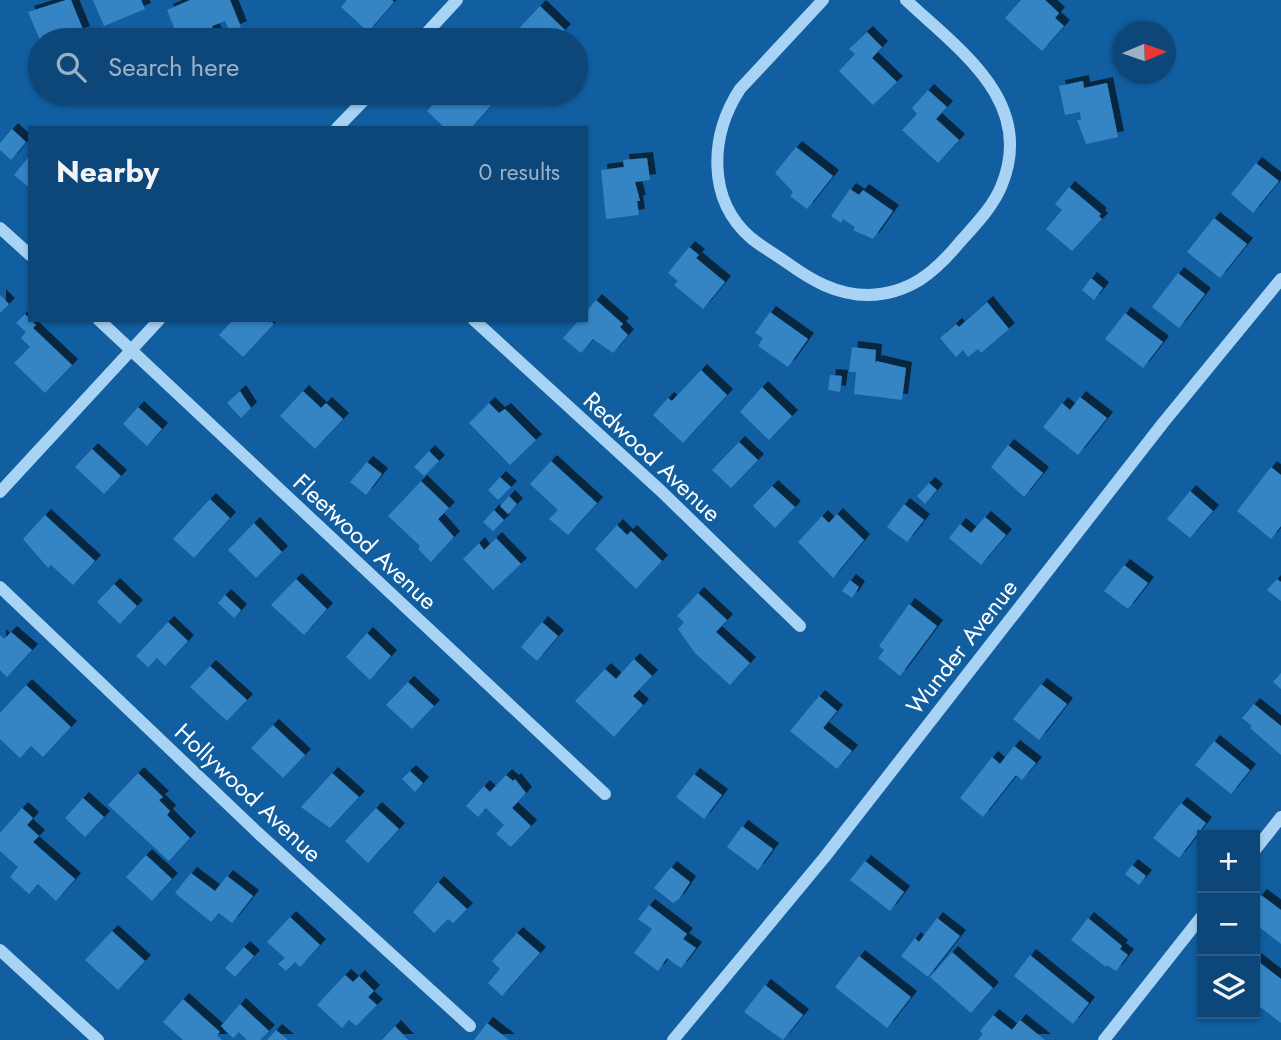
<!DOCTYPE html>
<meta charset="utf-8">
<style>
body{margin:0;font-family:Jost,sans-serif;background:#164d7d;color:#f1f3f6}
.controls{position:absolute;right:21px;bottom:21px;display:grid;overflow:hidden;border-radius:0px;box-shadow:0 2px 5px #0004}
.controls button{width:63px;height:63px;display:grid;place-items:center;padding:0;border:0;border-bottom:2px solid #2d5e8a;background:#0d4678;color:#f1f3f6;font:35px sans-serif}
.compass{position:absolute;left:1113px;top:21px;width:63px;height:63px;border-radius:50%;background:#0d4678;box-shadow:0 2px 5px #0004;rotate:88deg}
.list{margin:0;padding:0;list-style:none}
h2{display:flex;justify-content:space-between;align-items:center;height:91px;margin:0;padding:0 28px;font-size:30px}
h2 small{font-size:23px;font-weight:400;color:#9ab1c6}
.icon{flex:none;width:38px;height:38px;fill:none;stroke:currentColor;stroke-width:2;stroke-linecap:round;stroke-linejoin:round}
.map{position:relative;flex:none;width:1281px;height:1040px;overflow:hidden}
.search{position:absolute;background:#0d4678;box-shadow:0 2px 5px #0004;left:28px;top:28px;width:560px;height:77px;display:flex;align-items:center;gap:18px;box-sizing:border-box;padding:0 24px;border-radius:38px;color:#9ab1c6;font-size:26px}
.panel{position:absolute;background:#0d4678;box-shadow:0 2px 5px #0004;left:28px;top:126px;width:560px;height:196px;border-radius:0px}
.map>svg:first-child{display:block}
</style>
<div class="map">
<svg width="1281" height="1040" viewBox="0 0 1281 1040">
<defs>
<filter id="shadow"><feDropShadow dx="6" dy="-6" stdDeviation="0" flood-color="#0009"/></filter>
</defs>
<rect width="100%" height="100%" fill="#115ea0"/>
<path fill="#3485c5" filter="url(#shadow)" d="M66,0H71L84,32L63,40H40L28,12Z
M93,0H141L145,9L104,26Z
M190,0H230L241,27L230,32L225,21L212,26L217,37L210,40H201L199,34L179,40L167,10Z
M347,0H392L394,2L368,32L341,7Z
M1021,0H1045L1059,13L1055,18L1064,26L1042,51L1005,18Z
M540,6L565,30L555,40H508Z
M867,32L882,47L872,58L897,82L873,105L839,71L855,54L849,49Z
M1083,81L1084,88L1107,83L1118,137L1086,144L1077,120H1081L1080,112L1065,115L1059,86Z
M928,90L947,107L936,119L959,140L938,163L902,130L917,114L912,108Z
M443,93H488L496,100L471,128H445L427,111Z
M12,129L26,142L11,160L0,150V143Z
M796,147L833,176L807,209L790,196L793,192L775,173Z
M30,155V188L14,175Z
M647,158L650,180L635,182L640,201H637L639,215L606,219L601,170L624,167L623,160Z
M1256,163L1279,181L1253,213L1231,194Z
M1069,187L1101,214L1099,216L1102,219L1072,251L1046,229L1062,210L1055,204Z
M850,189L859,195L863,190L893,211L873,239L853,230L855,227L843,219L841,223L831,216Z
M1214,218L1247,244L1220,278L1187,252Z
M689,247L699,255L696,258L725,282L703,309L674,285L678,281L668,273Z
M1178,273L1205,294L1179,328L1152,307Z
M1091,278L1103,288L1094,300L1082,290Z
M0,295L9,304L0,313Z
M596,300L623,324L620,327L628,335L613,353L593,339L581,353L563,338L579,320H586V312Z
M987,302L1009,329L981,353L978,349L968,357L963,350L956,357L940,338L956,324L959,327Z
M770,312L808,339L788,367L758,346L763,338L755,333Z
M1125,313L1163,342L1143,368L1105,339Z
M25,314L36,325L33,328L72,365L45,393L14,363L30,347L21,338L26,332L16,323Z
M233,320H270L274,324L243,357L219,335Z
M852,347L876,350L875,364L876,361L906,368L902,400L854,394L856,372H849Z
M701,370L727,395L683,443L653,415L668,398L672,401Z
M830,375L842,376L840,392L828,390Z
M762,387L792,416L769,440L740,412Z
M240,391L251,408L241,418L227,403Z
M303,391L321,408L326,403L343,419L315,449L280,416Z
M1080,397L1107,418L1078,455L1043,427L1062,403L1070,410Z
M489,403L499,413L505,409L536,440L510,465L469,423Z
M138,407L162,429L147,446L123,424Z
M739,442L758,460L731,488L712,470Z
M1008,445L1043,473L1024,497L991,467Z
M92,449L121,476L104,494L75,467Z
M429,451L439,461L424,476L414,467Z
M551,461L597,503L568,535L549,519L558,510L530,484Z
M367,462L382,474L366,495L350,482Z
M1271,467L1281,475V526L1271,539L1237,511Z
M500,477L511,487L498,500L488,490Z
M421,481L449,508L438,519L454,537L431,562L418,549L420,546L388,516Z
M929,483L937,490L925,504L917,496Z
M772,486L795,507L775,528L753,506Z
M1190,491L1213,511L1190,538L1167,519Z
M509,496L517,504L508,514L500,506Z
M210,499L230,518L194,558L173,539Z
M904,504L924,520L907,542L887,527Z
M494,510L504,520L493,531L483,522Z
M837,514L864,540L833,578L798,542L822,516L829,523Z
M45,515L95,561L73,585L51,565L48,568L23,539Z
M985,517L1006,535L981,565L949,538L960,524L971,533Z
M254,523L282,552L256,578L228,550Z
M617,525L627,535L631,531L662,561L636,589L595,549Z
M496,538L521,564L493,590L463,559L479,543L484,550Z
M1124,565L1148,583L1128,609L1104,591Z
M296,579L327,609L304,635L271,605Z
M1277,579L1281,582V601L1267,590Z
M850,580L859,587L852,598L842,591Z
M114,584L137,606L120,624L97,602Z
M698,593L727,620L716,632L750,663L730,685L695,653L678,629L684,622L677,616Z
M225,595L241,610L234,618L218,603Z
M909,604L937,626L900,676L878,658L884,650L879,646Z
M168,622L188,641L165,666L157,658L148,667L136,656Z
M542,622L558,636L537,661L521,647Z
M11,632L32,650L7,677L0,670V635L4,639Z
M367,633L391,656L370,680L346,657Z
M634,659L652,676L633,696L643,705L614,737L575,701L605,669L616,679Z
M210,666L247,700L227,721L190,687Z
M1281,673V689L1273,682Z
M408,682L434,706L412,729L386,705Z
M1041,684L1067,704L1039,740L1013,719Z
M26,685L71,727L43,757L31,746L20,758L0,739V713Z
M819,696L837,711L823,728L852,751L837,769L790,731Z
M1254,704L1281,726V755L1250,728L1252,726L1242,718Z
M273,725L305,755L283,778L251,748Z
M1214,741L1250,770L1231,794L1195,765Z
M1014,746L1036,763L1022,780L1016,775L983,817L960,798L992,757L1000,764Z
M410,771L423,783L415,792L402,779Z
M138,773L163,797L159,800L170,811L167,815L190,838L169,861L108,805Z
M332,773L359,797L330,828L301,807Z
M694,774L722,795L704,819L676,797Z
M506,775L513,781L515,779L526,793L512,808L531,826L511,847L496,834L504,825L486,808L478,817L466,806L484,786L490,792Z
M83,798L104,817L85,837L65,818Z
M1181,803L1206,823L1179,858L1153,838Z
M22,808L33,818L27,825L39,836L33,842L75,879L56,901L38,884L29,894L10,877L18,867L0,851V833Z
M376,808L399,829L368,863L345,841Z
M742,826L773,849L758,870L727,847Z
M146,855L172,879L152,901L126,877Z
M865,861L904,892L890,911L850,880Z
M1132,865L1146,876L1139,885L1125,874Z
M671,867L690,882L679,899L673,903L654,888Z
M191,873L215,891L227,876L253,896L232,923L219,913L211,922L175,893Z
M438,882L467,909L453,923L448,919L434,933L413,912Z
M1261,895L1281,910V944L1255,924V902Z
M649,905L687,934L683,939L696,948L681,968L667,958L658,971L634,953L652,929L638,919Z
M290,917L320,945L300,967L295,962L286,971L278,964L285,958L267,942Z
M937,918L960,936L928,977L901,956L915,938L919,942Z
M1088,918L1122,946L1120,949L1128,955L1116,971L1107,965L1106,967L1071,940Z
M112,931L145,961L118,990L85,960Z
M517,933L540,953L502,996L488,983L500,969L492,961Z
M244,947L254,956L235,977L225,968Z
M952,952L993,988L971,1013L930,977Z
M1030,955L1089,1003L1073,1024L1014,976Z
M859,956L911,997L887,1028L835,987Z
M1255,959L1281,979V1023L1255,1003Z
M345,975L353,982L359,976L374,991L368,997L377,1005L356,1026L349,1020L342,1028L317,1005Z
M765,985L803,1015L783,1040L744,1012Z
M183,999L220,1032L217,1035L222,1040H183L163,1022Z
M240,1004L269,1031L260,1040H247L239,1032L233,1038L221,1026Z
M993,1015L1012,1030L1020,1020L1045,1040H978L983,1034L980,1031Z
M487,1023L509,1040H474Z
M395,1026L408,1040H382Z
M276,1030L288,1040H267Z"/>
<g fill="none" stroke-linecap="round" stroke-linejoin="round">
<path stroke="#a8d3f5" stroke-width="12" d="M823,0L740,89C710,135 706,199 751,238C762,247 775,254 786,262C811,280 836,295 868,295C910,294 935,272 960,242C975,225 992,208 1001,187C1037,102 959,50 906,0
M420,40L457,0
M337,128L371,93
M0,228L30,255
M99,320L605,794
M474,320L661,491L800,626
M0,492L159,320
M0,587L257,832L470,1026
M1255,850L1281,817
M0,950L98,1040
M673,1040L824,858L1163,423L1281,279
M1104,1040L1202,916"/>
</g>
<g text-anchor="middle" stroke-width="5" stroke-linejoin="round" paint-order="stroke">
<g font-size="24" fill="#fff" stroke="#115ea0">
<text transform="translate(652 457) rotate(43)" y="8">Redwood Avenue</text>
<text transform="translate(365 542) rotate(43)" y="8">Fleetwood Avenue</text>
<text transform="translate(962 647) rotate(-52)" y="8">Wunder Avenue</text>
<text transform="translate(248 793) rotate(43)" y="8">Hollywood Avenue</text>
</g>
</g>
</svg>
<div class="controls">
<button>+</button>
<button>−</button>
<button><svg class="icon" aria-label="layers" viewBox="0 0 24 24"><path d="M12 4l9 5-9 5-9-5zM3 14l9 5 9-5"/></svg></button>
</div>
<svg class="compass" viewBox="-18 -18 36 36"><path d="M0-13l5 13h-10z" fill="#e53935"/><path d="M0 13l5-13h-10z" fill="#9ab1c6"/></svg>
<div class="search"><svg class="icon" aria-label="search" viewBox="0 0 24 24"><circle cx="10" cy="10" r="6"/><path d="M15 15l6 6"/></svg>Search here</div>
<section class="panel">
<h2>Nearby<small>0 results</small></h2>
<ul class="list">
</ul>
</section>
</div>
